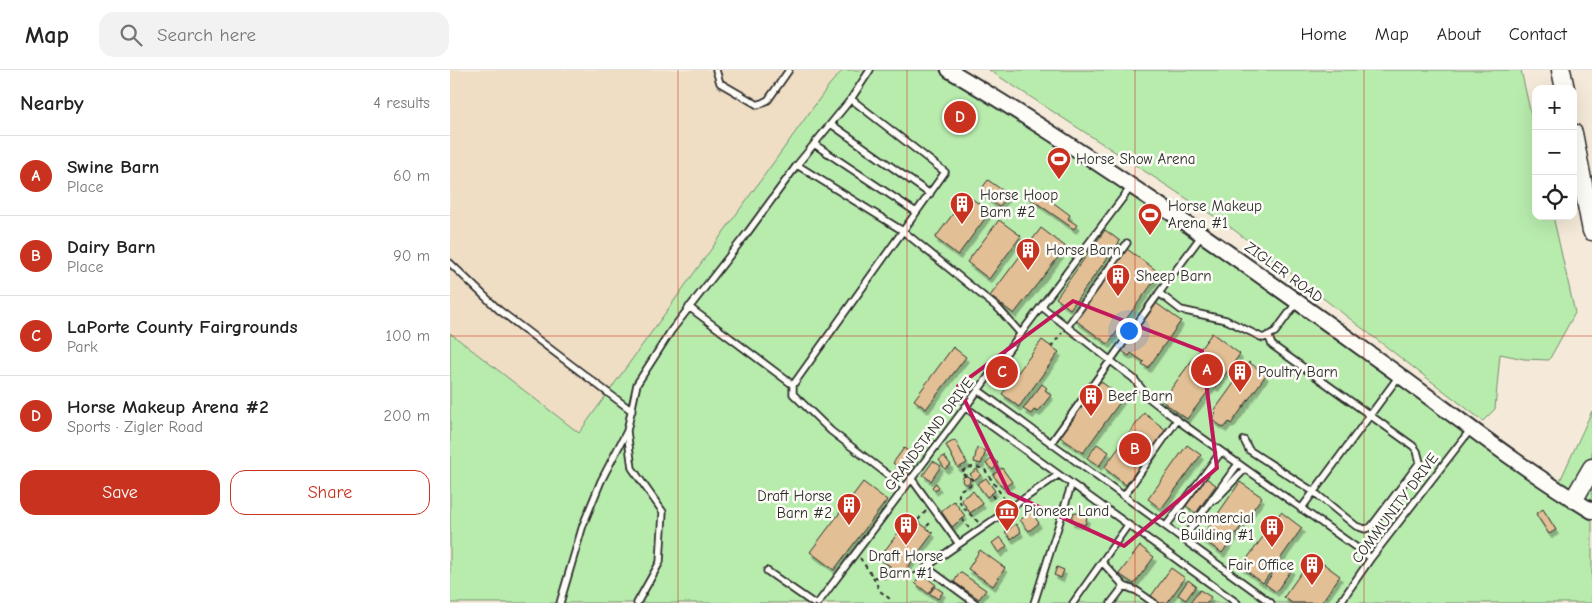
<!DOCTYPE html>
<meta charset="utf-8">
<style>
body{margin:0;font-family:"Comic Neue",sans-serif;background:#f2f2f2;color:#222}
.controls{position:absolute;right:15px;top:15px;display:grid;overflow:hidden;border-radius:10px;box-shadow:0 5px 20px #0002}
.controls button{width:45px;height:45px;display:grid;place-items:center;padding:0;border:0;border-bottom:1px solid #e0e0e0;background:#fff;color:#222;font:25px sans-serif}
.you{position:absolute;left:678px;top:260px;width:18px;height:18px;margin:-12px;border:4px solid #fff;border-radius:50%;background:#1a73e8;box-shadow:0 0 0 8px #1a73e833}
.badge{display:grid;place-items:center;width:32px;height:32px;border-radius:50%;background:#c8321e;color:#fff;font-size:16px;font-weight:700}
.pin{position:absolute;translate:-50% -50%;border:2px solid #fff;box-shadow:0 1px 5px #0006}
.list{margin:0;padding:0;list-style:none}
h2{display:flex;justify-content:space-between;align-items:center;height:65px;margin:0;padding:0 20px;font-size:21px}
h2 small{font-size:16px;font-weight:400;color:#767676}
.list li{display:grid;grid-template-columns:32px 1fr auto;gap:15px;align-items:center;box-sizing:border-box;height:80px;padding:0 20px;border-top:1px solid #e0e0e0}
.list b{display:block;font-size:19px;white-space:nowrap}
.list p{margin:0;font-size:16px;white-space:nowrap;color:#767676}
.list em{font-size:16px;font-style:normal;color:#767676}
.actions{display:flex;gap:10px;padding:15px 20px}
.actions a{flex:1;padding:11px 0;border:1px solid #c8321e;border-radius:15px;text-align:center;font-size:18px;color:#c8321e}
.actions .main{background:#c8321e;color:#fff}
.icon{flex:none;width:28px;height:28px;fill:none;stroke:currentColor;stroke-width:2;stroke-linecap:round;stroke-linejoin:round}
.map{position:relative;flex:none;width:1142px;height:533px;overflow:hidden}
header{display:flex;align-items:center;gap:30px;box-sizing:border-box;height:70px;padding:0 25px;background:#fff;border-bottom:1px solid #e0e0e0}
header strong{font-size:24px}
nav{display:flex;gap:28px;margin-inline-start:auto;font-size:18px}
.search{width:350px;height:45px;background:#f2f2f2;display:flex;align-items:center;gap:12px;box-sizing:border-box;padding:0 18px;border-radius:15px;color:#767676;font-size:19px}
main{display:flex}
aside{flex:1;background:#fff}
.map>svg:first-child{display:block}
</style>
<header>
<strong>Map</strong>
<div class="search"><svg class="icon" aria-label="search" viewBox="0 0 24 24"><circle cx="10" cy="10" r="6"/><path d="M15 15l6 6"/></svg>Search here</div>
<nav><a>Home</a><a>Map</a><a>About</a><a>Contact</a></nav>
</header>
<main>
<aside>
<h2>Nearby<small>4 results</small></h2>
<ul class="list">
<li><span class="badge">A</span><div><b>Swine Barn</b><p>Place</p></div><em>60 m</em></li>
<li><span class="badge">B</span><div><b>Dairy Barn</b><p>Place</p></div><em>90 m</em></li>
<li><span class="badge">C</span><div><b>LaPorte County Fairgrounds</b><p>Park</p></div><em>100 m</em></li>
<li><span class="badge">D</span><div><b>Horse Makeup Arena #2</b><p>Sports · Zigler Road</p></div><em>200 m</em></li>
</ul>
<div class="actions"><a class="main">Save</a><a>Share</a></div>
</aside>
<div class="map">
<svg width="1142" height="533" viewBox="0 0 1142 533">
<defs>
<filter id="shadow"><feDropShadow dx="2.5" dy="4.5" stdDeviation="0" flood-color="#0004"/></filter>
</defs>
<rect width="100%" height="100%" fill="#f5ead9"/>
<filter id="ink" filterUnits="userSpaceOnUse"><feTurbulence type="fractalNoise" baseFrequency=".02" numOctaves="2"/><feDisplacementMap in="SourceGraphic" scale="10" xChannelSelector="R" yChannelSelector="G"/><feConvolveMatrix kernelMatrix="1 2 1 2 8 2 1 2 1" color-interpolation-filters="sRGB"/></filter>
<g filter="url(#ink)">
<path fill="#efddc4" d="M0,0H392L129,364L0,263Z"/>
<path fill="#b8ecad" stroke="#728c6c" d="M393,0H488L514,15L669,114L1103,426L1142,341V533H0V263L129,363L380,14Z
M539,0H1071L1086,67V146H1103L1125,243L1099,290L1074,289L1050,284L1045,339L1033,351L779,156Z"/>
<path fill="#e2bf94" stroke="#2b2b2b" filter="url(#shadow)" d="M538,110L559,125L549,137L529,122Z
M585,119L620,145L618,149L627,155L624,159L578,127Z
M517,125L540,142L508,185L485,168Z
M549,150L571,166L539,209L517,192Z
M591,158L616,177L564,244L540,226Z
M655,160L670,171L620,239L606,228Z
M677,179L710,203L658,274L625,250Z
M706,233L731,251L698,298L692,294L694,292L681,283L679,286L672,281Z
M762,263L790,284L766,317L763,315L737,349L712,331Z
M592,270L609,282L569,337L552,324Z
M503,277L516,287L476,339L464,330Z
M799,292L816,305L781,354L779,352L774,358L761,349L766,343L764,341Z
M650,311L673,328L633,383L610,367Z
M592,314L597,318L595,320L601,325L588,342L584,340L581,344L573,339Z
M694,343L716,360L676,415L654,398Z
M505,370L517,393L508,398L496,375Z
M647,374L659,382L649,396L637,388Z
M737,375L751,385L711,439L698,429Z
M454,378L467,388L456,403L443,393Z
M527,378L536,381L531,394L524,392Z
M494,386L501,395L495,399L489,390Z
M541,388L548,393L543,400L536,394Z
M483,391L491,396L481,411L473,405Z
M552,398L562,412L553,418L543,405Z
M527,399L531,405L524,410L520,404Z
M512 410a4 4 0 1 1 8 0a4 4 0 1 1-8 0Z
M536,408L545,421L537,427L527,414Z
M756,408L766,415L746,443L736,436Z
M413,412L437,430L384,500L360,482Z
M790,412L812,427L772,483L751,468Z
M486,413L489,417L485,421L482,417Z
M523,421L533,434L520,443L511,429Z
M504,431L515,446L502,457L491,441Z
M1093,439L1106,460L1099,464L1086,444Z
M581,442L589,453L579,461L570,450Z
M624,442L637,447L635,455L621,451Z
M831,442L852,458L813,513L791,497Z
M461,446L483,463L452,505L429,488Z
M566,454L571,462L561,469L555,462Z
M550,467L557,476L549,483L542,473Z
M690,476L704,487L684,514L669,504Z
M530,480L555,498L543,516L518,499Z
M863,486L890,506L871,533H842L834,527Z
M831,492L842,499L826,522L815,514Z
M607,497L614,500L611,508L604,505Z
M721,498L735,508L717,533H710L701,526Z
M510,502L536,520L529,529L504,512Z
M472,504L486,515L479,524L465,513Z
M738,510L746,516L736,530L728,525Z
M484,516L493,522L488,529L479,523Z
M750,520L761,527L757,533H740Z"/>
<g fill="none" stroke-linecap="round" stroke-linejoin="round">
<defs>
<path id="service" d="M266,0L270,13L308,35L318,30L339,0
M381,54L480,124
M364,74L466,142
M347,95L453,161L549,239L571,264
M752,165L709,223L731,240L776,250L813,268L825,262L847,232
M0,193L49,240L182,341
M239,237L343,315V324L381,361L454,417
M592,237L684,309L699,328L727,350L921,488
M617,257L677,173
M343,315L495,102L401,29
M528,320L821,533
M515,337L787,533
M794,370L799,380L864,422L906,456L915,459L921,457L970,392L967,381L963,376L822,275L818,265
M601,373L709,223
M461,408L509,474
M674,426L727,350
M765,430L795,399
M851,439L949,306
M716,456L771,382
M733,469L788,394
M652,492L674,516L661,533
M317,501L363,533
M674,516L687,521L704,533
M110,533L133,455L151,411L177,361
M187,533L210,492L213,442L182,398L177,361L187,314L221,261L298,162L347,95L401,29L420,0
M368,533L681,117
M525,533L476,497L608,405
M584,533L621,416
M623,533L678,455
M890,533L921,488L1021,359"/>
<path id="tertiary" d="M499,0C650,89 792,192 934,294C1003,344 1069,397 1142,441"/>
<path id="primary" d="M1111,0L1115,19
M1123,63L1142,161
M1124,429L1142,398"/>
</defs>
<use href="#service" stroke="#2b2b2b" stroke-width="9"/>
<use href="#tertiary" stroke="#2b2b2b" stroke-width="18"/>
<use href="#primary" stroke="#2b2b2b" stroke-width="21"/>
<path stroke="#2b2b2b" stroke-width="2" stroke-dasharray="4 4" stroke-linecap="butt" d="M601,277L612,263
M542,425L549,437
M512,449L519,458
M468,450L476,441
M528,452C519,442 505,435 510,420L522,414V409L511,403C517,395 527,396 535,400L557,433
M477,456L482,451
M410,488L423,507C439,509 457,509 470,500
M423,507L430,521L440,529"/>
<use href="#service" stroke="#fdfcf7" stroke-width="5.5"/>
<use href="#tertiary" stroke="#fdfcf7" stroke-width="14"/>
<use href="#primary" stroke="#fdfcf7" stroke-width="18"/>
</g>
</g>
<path fill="none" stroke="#c2185b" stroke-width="4" stroke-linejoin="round" d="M623,231L752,281L767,398L674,476L559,423L508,316Z"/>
<path fill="none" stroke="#c8321e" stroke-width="1" stroke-opacity="0.55" d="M228,0V533M457,0V533M685,0V533M914,0V533M0,266H1142"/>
<defs>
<symbol id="stadium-pin" viewBox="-11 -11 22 30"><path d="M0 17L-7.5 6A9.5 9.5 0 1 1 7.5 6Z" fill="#c8321e" stroke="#fdfcf7"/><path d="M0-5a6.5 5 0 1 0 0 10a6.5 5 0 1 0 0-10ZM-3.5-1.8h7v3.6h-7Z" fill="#fff"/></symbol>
<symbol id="building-pin" viewBox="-11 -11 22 30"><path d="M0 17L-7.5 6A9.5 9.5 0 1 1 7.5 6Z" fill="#c8321e" stroke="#fdfcf7"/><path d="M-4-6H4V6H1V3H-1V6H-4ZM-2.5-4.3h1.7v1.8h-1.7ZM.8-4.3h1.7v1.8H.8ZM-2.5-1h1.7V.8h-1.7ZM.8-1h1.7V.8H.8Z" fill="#fff"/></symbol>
<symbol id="museum-pin" viewBox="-11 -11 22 30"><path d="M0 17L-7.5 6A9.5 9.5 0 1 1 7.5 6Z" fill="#c8321e" stroke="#fdfcf7"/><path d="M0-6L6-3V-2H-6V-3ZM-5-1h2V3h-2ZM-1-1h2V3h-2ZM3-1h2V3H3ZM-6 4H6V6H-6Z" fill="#fff"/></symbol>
</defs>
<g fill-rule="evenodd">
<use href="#stadium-pin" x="595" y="75" width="28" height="38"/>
<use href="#building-pin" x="498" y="120" width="28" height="38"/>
<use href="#stadium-pin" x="686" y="131" width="28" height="38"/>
<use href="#building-pin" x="564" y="166" width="28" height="38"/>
<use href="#building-pin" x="654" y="192" width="28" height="38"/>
<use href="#building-pin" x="776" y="288" width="28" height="38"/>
<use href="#building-pin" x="627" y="312" width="28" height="38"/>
<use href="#building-pin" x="385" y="421" width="28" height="38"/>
<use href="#museum-pin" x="543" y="427" width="28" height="38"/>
<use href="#building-pin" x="442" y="441" width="28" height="38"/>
<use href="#building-pin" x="808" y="443" width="28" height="38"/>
<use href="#building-pin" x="848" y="481" width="28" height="38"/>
</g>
<g text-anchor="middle" stroke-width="5" stroke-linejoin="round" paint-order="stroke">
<g font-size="15" fill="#2b2b2b" stroke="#fdfcf7" text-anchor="start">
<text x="626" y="94">Horse Show Arena</text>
<text x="530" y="130">Horse Hoop<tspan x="530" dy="17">Barn #2</tspan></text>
<text x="718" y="141">Horse Makeup<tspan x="718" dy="17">Arena #1</tspan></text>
<text x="596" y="185">Horse Barn</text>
<text x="686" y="211">Sheep Barn</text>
<text x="808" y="307">Poultry Barn</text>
<text x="658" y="331">Beef Barn</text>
<text x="382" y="431" text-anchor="end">Draft Horse<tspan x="382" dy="17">Barn #2</tspan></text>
<text x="574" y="446">Pioneer Land</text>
<text x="804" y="453" text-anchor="end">Commercial<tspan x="804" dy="17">Building #1</tspan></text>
<text x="456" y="491" text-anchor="middle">Draft Horse<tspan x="456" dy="17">Barn #1</tspan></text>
<text x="844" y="500" text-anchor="end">Fair Office</text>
</g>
<g font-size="15" fill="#2b2b2b" stroke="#fdfcf7">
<text transform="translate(834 202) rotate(36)" y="5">ZIGLER ROAD</text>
<text transform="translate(479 364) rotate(-53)" y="5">GRANDSTAND DRIVE</text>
<text transform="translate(945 438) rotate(-53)" y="5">COMMUNITY DRIVE</text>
</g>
</g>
</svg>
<div class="controls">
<button>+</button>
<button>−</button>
<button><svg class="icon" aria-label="locate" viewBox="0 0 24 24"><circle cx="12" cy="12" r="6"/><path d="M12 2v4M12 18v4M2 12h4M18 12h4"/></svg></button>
</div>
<div class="you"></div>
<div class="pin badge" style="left:757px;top:300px">A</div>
<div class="pin badge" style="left:685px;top:379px">B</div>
<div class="pin badge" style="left:552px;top:302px">C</div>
<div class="pin badge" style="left:510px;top:47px">D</div>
</div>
</main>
